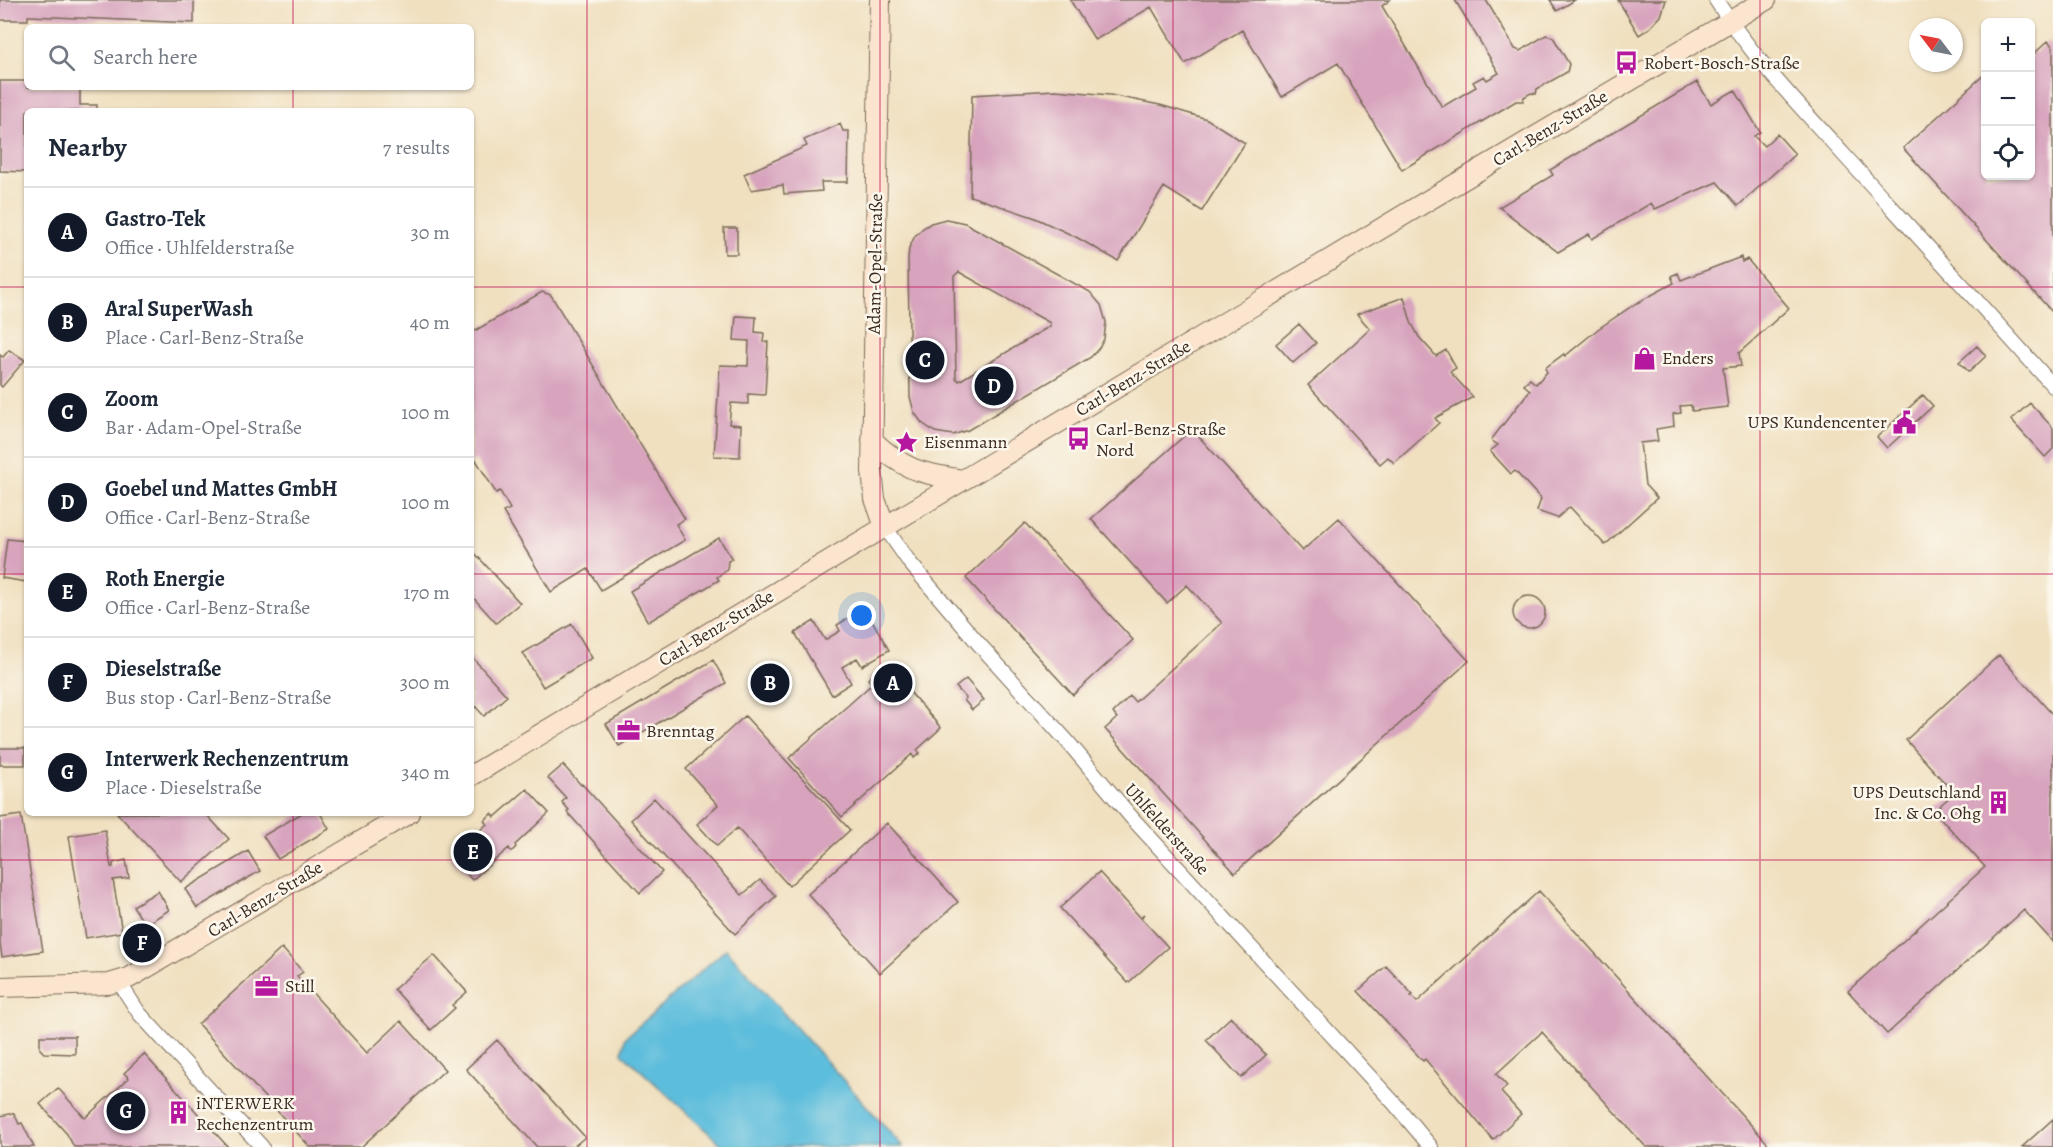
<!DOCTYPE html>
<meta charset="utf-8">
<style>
body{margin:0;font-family:Alegreya,serif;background:#f6f6f7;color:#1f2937}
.controls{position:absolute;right:18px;top:18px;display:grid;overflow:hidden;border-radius:9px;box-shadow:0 2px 4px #0004}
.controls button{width:54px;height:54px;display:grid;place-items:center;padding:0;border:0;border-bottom:2px solid #e0e1e3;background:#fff;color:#1f2937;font:30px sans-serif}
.compass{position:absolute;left:1909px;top:18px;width:54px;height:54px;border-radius:50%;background:#fff;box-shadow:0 2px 4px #0004;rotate:302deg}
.you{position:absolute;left:862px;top:616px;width:21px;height:21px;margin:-15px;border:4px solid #fff;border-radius:50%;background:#1a73e8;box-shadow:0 0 0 9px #1a73e833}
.badge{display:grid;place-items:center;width:39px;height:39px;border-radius:50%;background:#111827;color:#fff;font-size:20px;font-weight:700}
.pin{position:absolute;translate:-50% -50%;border:3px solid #fff;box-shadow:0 2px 6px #0006}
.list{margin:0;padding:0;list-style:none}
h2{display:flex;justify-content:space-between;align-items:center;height:78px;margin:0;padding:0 24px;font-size:26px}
h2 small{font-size:20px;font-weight:400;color:#747a83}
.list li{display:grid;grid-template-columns:39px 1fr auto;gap:18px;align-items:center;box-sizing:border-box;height:90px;padding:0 24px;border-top:2px solid #e0e1e3}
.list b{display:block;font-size:22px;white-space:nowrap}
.list p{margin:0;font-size:20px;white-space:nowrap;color:#747a83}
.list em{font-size:20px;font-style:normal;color:#747a83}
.icon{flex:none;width:33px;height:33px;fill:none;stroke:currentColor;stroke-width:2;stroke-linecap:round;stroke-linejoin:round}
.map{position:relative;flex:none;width:2053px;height:1147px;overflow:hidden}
.search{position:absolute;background:#fff;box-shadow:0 2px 4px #0004;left:24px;top:24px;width:450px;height:66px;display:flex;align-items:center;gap:15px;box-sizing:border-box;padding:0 21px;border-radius:9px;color:#747a83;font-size:22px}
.panel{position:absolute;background:#fff;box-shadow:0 2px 4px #0004;left:24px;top:108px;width:450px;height:708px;border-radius:9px}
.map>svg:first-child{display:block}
</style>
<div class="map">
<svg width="2053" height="1147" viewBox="0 0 2053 1147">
<rect width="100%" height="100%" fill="#fbf7ec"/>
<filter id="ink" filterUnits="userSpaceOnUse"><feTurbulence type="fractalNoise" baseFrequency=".0167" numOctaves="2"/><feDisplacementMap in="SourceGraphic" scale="12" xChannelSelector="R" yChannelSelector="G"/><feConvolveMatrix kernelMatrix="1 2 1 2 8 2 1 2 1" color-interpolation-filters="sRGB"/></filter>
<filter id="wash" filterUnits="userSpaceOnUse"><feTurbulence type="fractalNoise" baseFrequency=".008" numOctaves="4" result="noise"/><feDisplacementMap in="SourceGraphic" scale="24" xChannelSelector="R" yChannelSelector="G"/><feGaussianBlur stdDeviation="1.35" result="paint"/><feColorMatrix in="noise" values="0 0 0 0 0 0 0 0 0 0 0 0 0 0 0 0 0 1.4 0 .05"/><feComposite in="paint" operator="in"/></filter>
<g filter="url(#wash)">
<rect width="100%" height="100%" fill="#f0e0c0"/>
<path fill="#5dbddc" stroke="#4c747d" stroke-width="1.5" d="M726,949L880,1121L903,1147H724L622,1053L625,1038Z"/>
<g id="blocks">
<path fill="#d7a3bd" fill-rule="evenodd" d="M0,0H194V23L30,16H28V20H0Z
M1070,0H1390L1382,6L1442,107L1476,87L1473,82L1484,76L1487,80L1499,73L1455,0H1486L1515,49L1520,51L1546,35L1553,37L1569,64L1567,72L1537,89L1536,94L1531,93L1524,97L1523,101H1516L1402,170L1338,63L1282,97L1242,30L1185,64L1151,7L1095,40Z
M1550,0H1575L1557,11Z
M1618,0H1666L1661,16L1650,28L1639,35Z
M2048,41L2053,47V313L1903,148L1986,73V176H2031V48L2035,53Z
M0,81H26L27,87H80V105H97V111H27V172L0,171Z
M1697,82L1711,104L1735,90L1760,132L1754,136L1764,146L1777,134L1795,154L1738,206L1717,182L1655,209L1651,203L1592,239L1589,234L1558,252L1499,207L1553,175L1550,170Z
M1056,90L1110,95L1160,105L1207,119L1245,143L1202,211L1164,187L1118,261L1076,237L1033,217L970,196L972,95Z
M840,124L843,131H849L848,182H821L822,191L784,194L783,185L751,190L744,174L807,146L804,140Z
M946,219L965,223L1090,292L1101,305L1106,322L1104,339L1099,348L1091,357L968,430L953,435L935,432L922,423L914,412L910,397L908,259L909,248L915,236L923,228L931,223ZM959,272L1050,323V326L959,381L956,378L954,276Z
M724,228H737V254H725Z
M1741,257L1742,262L1747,259L1789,308L1739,353L1741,366L1723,368L1728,407L1692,411L1691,405L1680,406L1681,413L1673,414L1674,426L1656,429L1658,441L1640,443L1645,485L1657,498L1605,545L1570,507L1557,518L1537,511L1541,499L1515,471L1511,474L1490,451L1498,445L1491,440L1530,390L1524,385L1530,379L1536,384L1547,372L1545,368L1564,354L1565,356L1598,329L1635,304L1674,283L1671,276L1678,273L1681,280Z
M542,292L551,295L685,519L676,524L685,540L601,590L588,569L551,592L503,512L510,509L500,491L496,493L476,460L471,462V333Z
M1404,297L1411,322L1419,337L1436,356L1446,350L1456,368L1450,372L1473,397L1435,418L1439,423L1394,463L1388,457L1380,464L1308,385L1370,329L1357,314Z
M736,316L756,317L755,332L764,333L763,342H768L765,395L748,394V404L731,403L729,424L741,425L740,457L714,456L720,365L748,366L749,341L734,340Z
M1299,324L1316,343L1293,363L1276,344Z
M1977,346L1986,356L1969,372L1959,362Z
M9,350L25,360L2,387L0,385V355L3,357Z
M1923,395L1933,406L1887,448L1877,437Z
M2030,403L2053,428V449L2045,457L2011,420Z
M1192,429L1302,551L1339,518L1469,661L1235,873L1105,729L1117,718L1113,713L1130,696L1135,702L1222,623L1187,585L1167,603L1091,519Z
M1025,523L1133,640L1073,695L966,578Z
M719,538L732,559L728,561L727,570L717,577L719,580L648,622L630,591Z
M7,539L27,541V582L2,578Z
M471,549L520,603L496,623L471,595Z
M1513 612a16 16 0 1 1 32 0a16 16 0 1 1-32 0Z
M865,608L889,650L862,666L857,658L842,667L851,683L832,695L795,633L814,621L825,640L840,631L837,625Z
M572,624L592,658L543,687L523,653Z
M1999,655L2053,715V942L2024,910L1887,1034L1848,991L1985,867L1934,811L1954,793L1906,740Z
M471,656L507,696L484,716L475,706L471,710Z
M713,660L726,683L619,746L606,724Z
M884,665L888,670L890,669L941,728L917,750L920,753L914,758L912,754L842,817L789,758L872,684L868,679Z
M762,667L787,688L779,698L753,678Z
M966,679L984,700L972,710L964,700L966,698L956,687Z
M745,716L850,830L789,886L737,828L717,846L697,824L718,805L686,769Z
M0,748H25V765H0Z
M563,765L581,785L582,784L662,872L640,893L567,812L569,810L562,802L566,798L548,778Z
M527,789L549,813L515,845L516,847L511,852L509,848L472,880L451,856L487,824L484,821L492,813L495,817Z
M654,798L742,895L760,880L776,896L735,934L631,820Z
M117,813H205L229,839L181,882Z
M302,813H320L329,829L278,859L263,836Z
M21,815L43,951L2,957L0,944V818Z
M887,823L958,902L880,973L808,894Z
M105,830L111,867H113V863L126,860L129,878L113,880L122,932L86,938L69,836Z
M248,851L260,871L197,908L185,889Z
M1099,872L1140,917L1144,914L1141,918L1168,947L1128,983L1060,908Z
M158,891L169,910L145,925L133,906Z
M1539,891L1610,970L1771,1147H1646L1542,1032L1496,1074L1507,1086L1501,1092L1521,1114L1493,1140L1425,1059L1423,1061L1358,991L1386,966L1413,995L1411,996L1417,1002Z
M282,948L303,972L297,976L367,1053L401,1021L445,1070L361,1147H310L198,1024Z
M434,955L467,992L452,1005L455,1008L431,1030L394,989Z
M1231,1017L1266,1055L1241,1078L1206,1040Z
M40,1036H75V1054L44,1053L40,1049Z
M497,1040L585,1137L573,1147H537L466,1069Z
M144,1054L228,1147H74L67,1134L40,1104L58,1088L85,1118L129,1078L124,1073Z
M14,1113L19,1124L22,1123L34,1147H0V1116Z
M2053,1119V1147H2022Z"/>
</g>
</g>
<g filter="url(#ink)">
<use href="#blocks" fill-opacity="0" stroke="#7a6a57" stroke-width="1.5"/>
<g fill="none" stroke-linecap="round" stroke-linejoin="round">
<defs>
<path id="minor" d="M1716,0C1752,57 1799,105 1844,155C1914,232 1984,308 2053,386
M885,527L910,563L978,643L1067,741L1132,818L1394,1103L1431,1147
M119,982L139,1013L262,1147"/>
<path id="secondary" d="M880,0L872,471L875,499L885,527
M872,440C905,471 920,473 963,480
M471,776L1427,201L1766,0
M0,987L109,984L129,978L409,813"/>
</defs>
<use href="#minor" stroke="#7a6a57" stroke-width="16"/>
<use href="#secondary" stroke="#7a6a57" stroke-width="22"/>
<use href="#minor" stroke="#fff" stroke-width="14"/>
<use href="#secondary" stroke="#fbe5cf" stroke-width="20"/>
</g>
</g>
<path fill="none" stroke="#c2185b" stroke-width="1.5" stroke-opacity="0.55" d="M293,0V27M587,0V1147M880,0V1147M1173,0V1147M1466,0V1147M1760,0V1147M293,87V111M0,287H27M471,287H2053M0,574H27M471,574H2053M293,813V1147M0,860H2053"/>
<defs>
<symbol id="bus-bare" viewBox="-9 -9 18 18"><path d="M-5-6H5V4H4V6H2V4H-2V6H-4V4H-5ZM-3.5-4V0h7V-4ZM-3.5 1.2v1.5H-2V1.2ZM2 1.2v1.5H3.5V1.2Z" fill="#b5179e" stroke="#fbf7ec" stroke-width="2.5" paint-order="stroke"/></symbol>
<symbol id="shop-bare" viewBox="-9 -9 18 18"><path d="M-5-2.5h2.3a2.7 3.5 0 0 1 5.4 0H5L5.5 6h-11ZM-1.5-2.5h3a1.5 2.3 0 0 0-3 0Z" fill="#b5179e" stroke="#fbf7ec" stroke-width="2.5" paint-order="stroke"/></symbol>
<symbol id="civic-bare" viewBox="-9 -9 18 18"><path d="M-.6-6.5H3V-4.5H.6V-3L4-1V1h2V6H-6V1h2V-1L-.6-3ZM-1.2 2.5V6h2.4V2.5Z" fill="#b5179e" stroke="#fbf7ec" stroke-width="2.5" paint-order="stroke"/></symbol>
<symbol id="sight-bare" viewBox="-9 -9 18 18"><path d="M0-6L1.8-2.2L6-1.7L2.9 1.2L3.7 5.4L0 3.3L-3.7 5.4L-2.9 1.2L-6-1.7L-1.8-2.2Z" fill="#b5179e" stroke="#fbf7ec" stroke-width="2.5" paint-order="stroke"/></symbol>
<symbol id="office-bare" viewBox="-9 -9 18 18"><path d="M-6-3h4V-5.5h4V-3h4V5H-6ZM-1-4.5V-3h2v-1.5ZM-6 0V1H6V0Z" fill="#b5179e" stroke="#fbf7ec" stroke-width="2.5" paint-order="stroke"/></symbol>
<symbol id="building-bare" viewBox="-9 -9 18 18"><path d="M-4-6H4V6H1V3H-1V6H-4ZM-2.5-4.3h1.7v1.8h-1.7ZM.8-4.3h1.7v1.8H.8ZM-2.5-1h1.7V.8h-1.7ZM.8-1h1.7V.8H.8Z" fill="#b5179e" stroke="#fbf7ec" stroke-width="2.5" paint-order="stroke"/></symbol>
</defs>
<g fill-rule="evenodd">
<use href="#bus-bare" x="1610" y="46" width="33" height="33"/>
<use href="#shop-bare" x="1628" y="342" width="33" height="33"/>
<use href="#civic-bare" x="1888" y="406" width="33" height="33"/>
<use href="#bus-bare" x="1062" y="422" width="33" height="33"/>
<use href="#sight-bare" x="890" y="426" width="33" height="33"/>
<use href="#office-bare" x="612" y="714" width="33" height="33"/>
<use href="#building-bare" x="1982" y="786" width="33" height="33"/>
<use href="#office-bare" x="250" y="970" width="33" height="33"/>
<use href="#building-bare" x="162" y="1096" width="33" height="33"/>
</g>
<g text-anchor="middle" stroke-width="5" stroke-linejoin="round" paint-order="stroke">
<g font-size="18" fill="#3b2a1e" stroke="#fbf7ec" text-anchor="start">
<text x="1644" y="69">Robert-Bosch-Straße</text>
<text x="1662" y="364">Enders</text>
<text x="1887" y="428" text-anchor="end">UPS Kundencenter</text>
<text x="1096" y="435">Carl-Benz-Straße<tspan x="1096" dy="21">Nord</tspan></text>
<text x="924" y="448">Eisenmann</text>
<text x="646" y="737">Brenntag</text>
<text x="1981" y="798" text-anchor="end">UPS Deutschland<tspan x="1981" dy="21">Inc. &amp; Co. Ohg</tspan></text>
<text x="285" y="992">Still</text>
<text x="196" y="1109">iNTERWERK<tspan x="196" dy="21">Rechenzentrum</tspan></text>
</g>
<g font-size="18" fill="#3b2a1e" stroke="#fbf7ec">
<text transform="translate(1550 128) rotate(-31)" y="6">Carl-Benz-Straße</text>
<text transform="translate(875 264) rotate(-89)" y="6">Adam-Opel-Straße</text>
<text transform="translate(1133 378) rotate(-31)" y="6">Carl-Benz-Straße</text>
<text transform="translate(716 628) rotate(-31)" y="6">Carl-Benz-Straße</text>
<text transform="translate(1167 829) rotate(48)" y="6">Uhlfelderstraße</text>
<text transform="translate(265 899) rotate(-31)" y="6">Carl-Benz-Straße</text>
</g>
</g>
</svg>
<div class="controls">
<button>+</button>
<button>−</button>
<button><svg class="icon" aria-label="locate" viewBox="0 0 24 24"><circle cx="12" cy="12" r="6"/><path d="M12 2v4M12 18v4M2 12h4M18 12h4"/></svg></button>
</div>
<svg class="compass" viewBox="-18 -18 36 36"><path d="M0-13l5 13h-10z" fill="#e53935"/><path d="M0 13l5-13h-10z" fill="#747a83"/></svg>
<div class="you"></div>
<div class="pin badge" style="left:893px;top:683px">A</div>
<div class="pin badge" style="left:770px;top:683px">B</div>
<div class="pin badge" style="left:925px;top:360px">C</div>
<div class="pin badge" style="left:994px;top:386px">D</div>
<div class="pin badge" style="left:473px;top:852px">E</div>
<div class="pin badge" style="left:142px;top:943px">F</div>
<div class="pin badge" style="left:126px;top:1111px">G</div>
<div class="search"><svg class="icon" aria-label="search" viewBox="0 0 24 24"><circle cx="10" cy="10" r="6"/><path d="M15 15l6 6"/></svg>Search here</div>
<section class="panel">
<h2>Nearby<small>7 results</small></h2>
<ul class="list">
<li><span class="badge">A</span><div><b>Gastro-Tek</b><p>Office · Uhlfelderstraße</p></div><em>30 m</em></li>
<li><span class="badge">B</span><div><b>Aral SuperWash</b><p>Place · Carl-Benz-Straße</p></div><em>40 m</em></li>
<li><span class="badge">C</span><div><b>Zoom</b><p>Bar · Adam-Opel-Straße</p></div><em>100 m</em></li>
<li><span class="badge">D</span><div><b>Goebel und Mattes GmbH</b><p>Office · Carl-Benz-Straße</p></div><em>100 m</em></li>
<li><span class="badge">E</span><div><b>Roth Energie</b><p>Office · Carl-Benz-Straße</p></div><em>170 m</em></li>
<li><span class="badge">F</span><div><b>Dieselstraße</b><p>Bus stop · Carl-Benz-Straße</p></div><em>300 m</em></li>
<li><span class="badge">G</span><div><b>Interwerk Rechenzentrum</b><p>Place · Dieselstraße</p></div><em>340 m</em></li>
</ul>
</section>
</div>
